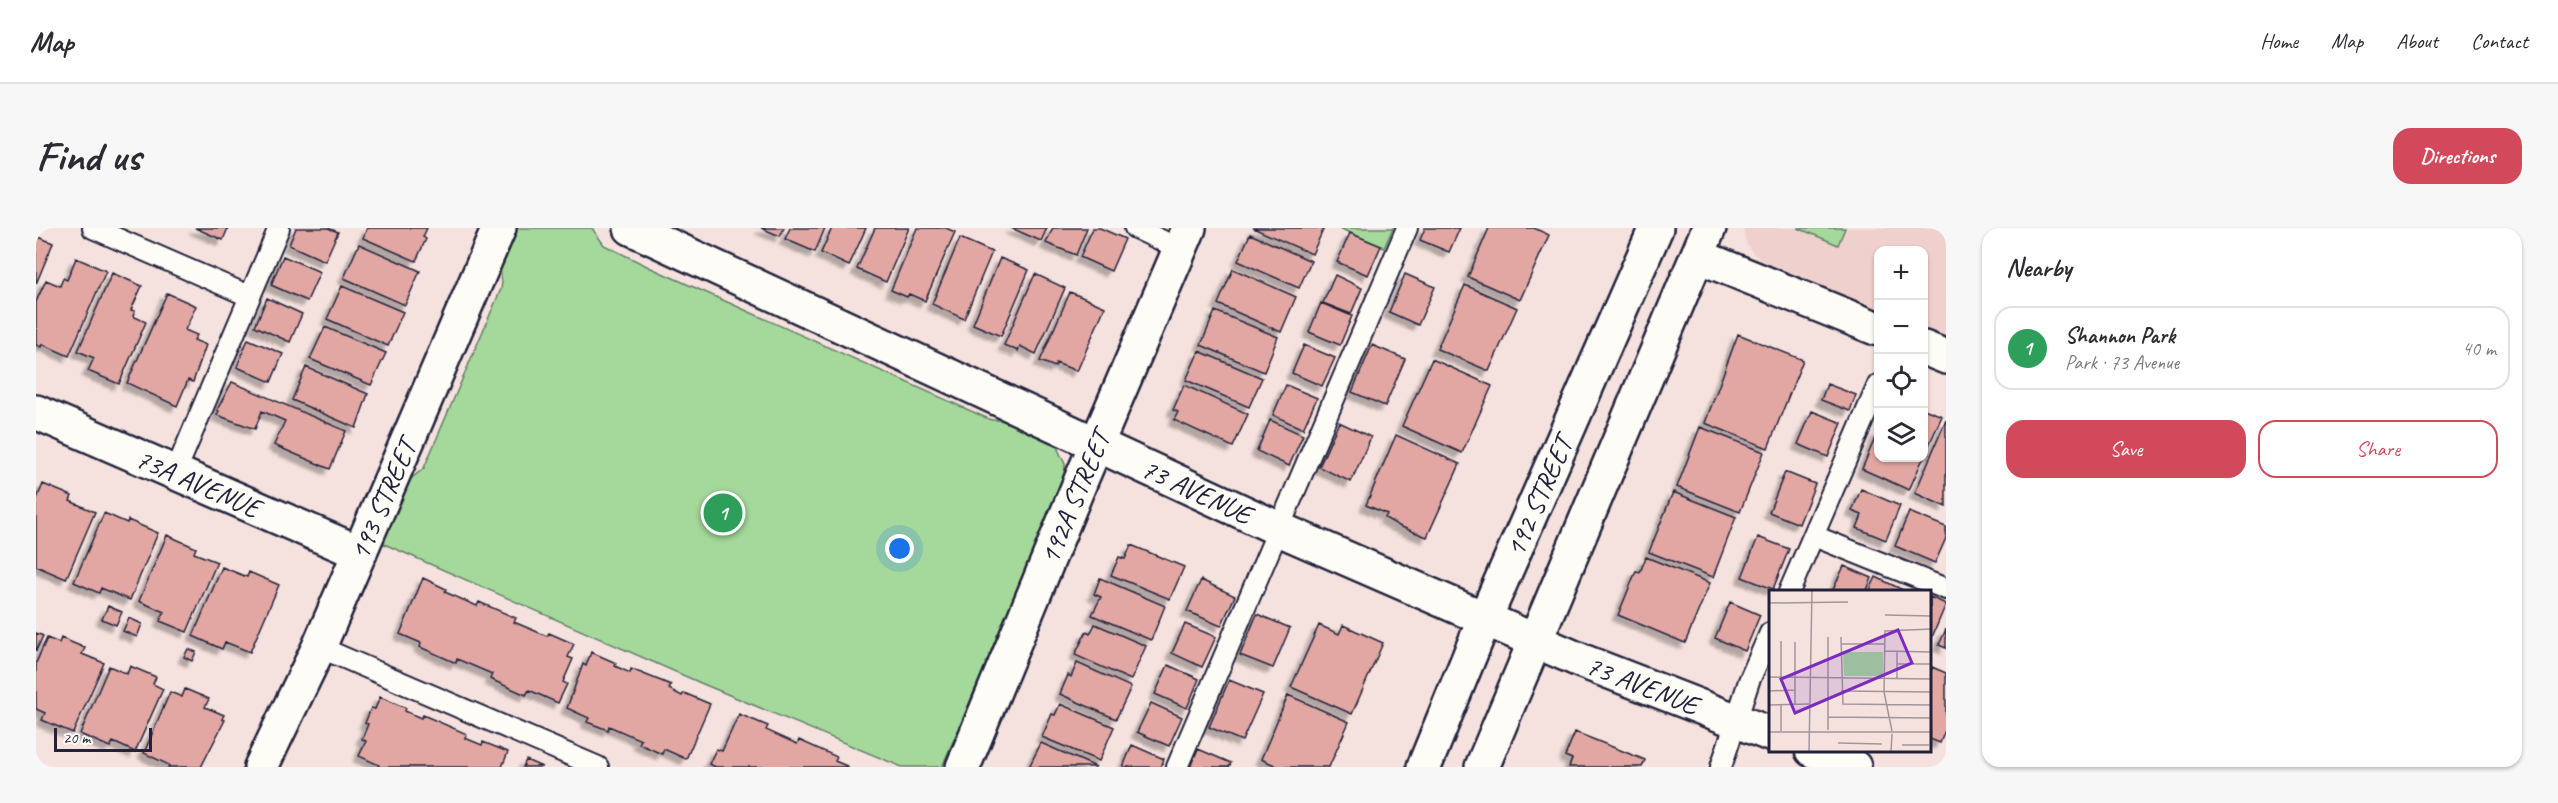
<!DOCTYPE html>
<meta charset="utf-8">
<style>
body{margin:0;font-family:Caveat,sans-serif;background:#f7f7f7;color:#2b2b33}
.controls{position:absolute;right:18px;top:18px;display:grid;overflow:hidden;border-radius:12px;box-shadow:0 2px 4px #0004}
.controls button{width:54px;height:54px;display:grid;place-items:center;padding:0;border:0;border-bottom:2px solid #e1e1e2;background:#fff;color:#2b2b33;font:30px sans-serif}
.scale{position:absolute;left:18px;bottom:15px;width:98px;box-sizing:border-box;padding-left:6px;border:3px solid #22223b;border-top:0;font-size:16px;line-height:21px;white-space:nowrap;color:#22223b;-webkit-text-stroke:4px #fdfcf7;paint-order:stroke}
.you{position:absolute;left:864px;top:321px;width:21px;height:21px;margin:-15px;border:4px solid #fff;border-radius:50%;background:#1a73e8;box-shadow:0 0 0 9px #1a73e833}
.badge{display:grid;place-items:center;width:39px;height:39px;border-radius:50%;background:#d1495b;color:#fff;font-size:20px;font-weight:700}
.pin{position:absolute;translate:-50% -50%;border:3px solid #fff;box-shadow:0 2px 6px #0006}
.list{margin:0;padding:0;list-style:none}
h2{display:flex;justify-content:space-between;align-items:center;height:78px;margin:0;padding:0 24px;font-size:26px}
h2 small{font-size:20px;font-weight:400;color:#7c7c81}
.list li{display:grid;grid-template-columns:39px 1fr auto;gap:18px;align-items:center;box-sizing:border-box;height:84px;margin:0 12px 12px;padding:0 12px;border:2px solid #e1e1e2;border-radius:18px}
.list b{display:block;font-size:22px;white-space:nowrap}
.list p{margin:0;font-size:20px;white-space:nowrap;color:#7c7c81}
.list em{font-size:20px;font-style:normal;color:#7c7c81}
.actions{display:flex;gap:12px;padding:18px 24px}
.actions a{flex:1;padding:14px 0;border:2px solid #d1495b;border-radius:18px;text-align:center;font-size:21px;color:#d1495b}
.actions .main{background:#d1495b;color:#fff}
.icon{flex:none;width:33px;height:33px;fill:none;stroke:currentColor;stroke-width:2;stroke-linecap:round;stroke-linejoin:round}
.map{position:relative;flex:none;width:1910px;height:539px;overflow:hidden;border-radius:18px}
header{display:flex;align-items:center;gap:36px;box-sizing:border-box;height:84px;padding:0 30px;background:#fff;border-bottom:2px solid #e1e1e2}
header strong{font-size:28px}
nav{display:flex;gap:33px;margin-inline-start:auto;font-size:21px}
.intro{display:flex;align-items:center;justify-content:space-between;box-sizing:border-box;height:144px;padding:0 36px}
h1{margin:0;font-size:42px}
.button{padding:15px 27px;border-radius:18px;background:#d1495b;color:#fff;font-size:21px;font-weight:700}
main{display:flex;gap:36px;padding:0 36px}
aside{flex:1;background:#fff;border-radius:18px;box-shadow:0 2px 4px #0004}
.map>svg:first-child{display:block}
</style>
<header>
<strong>Map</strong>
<nav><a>Home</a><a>Map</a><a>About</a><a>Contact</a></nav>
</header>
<div class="intro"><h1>Find us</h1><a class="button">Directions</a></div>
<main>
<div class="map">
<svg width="1910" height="539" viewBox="0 0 1910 539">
<defs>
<filter id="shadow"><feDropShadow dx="-5.5" dy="5.5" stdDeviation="1.5" flood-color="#0004"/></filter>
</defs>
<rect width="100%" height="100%" fill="#f5e2de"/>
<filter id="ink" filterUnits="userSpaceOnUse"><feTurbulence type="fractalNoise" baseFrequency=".0167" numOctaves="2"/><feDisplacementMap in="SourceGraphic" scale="12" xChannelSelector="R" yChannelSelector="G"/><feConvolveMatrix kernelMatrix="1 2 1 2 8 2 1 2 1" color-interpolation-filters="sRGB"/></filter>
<g filter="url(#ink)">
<path fill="#efd0cc" d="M1707,0H1910V109L1888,100V22H1842V81L1725,32L1717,25L1710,15Z"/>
<path fill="#a5d99b" stroke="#647e6b" stroke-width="1.5" d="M480,0H556L568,17L615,40L955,192H976L1018,213L1029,236L1028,254L906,539H866L667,456L346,315L371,254L388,240L465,61L466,54L464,39Z
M1303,0H1357L1348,20Z
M1762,0H1809L1802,17Z"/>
<path fill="#e2a7a3" stroke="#22223b" stroke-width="1.5" filter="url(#shadow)" d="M159,0H192L187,12Z
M260,0H292L302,4L289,33L253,17Z
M331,0H391L387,9L390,11L380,33L327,10Z
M725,0H748L744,8Z
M754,0H789L779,24L749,11Z
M796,0H830L813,38L785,25Z
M839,0H873L850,54L821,41Z
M881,0H910L919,4L889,73L873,66L871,69L855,62Z
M975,0H1011L1005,13Z
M1017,0H1051L1040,27L1010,15Z
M1057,0H1064L1089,11L1075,43L1044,29Z
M1217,0H1288L1276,26Z
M1389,0H1424L1413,24L1384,12Z
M1453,0H1498L1513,7L1484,72L1432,49Z
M1314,5L1345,18L1332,47L1301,34Z
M1214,6L1275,33L1263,60L1202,33Z
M0,8L17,15L0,56Z
M924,10L956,24L928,91L896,76Z
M323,16L384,43L369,77L308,50Z
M247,28L284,44L271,73L235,57Z
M40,30L70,43L33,128L6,116L5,119L0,117V74L10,52L24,58L27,50L31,52Z
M964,30L993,42L965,108L937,96Z
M1197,41L1260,69L1245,104L1182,76Z
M76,45L106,58L95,82L99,83L97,88L110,94L83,156L52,143L58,130L42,123Z
M999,46L1029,60L1000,126L984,118L982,123L968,117Z
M1369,46L1399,59L1382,97L1353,84Z
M1299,47L1326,60L1315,86L1287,75Z
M1429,57L1481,80L1453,143L1401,121Z
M306,58L367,84L352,118L291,91Z
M1034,64L1069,79L1041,143L1020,135L1019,139L1004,133Z
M131,65L160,78L149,102L161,107L158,112L170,117L157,154L152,152L141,178L91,155Z
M231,70L266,86L254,114L219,98Z
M1285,75L1316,88L1304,117L1273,104Z
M1179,83L1242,109L1228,144L1165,117Z
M289,99L350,125L335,157L274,131Z
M1702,106L1767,132L1732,220L1669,195Z
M212,111L247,126L235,154L201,139Z
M1268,117L1299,130L1286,158L1256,145Z
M1336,117L1369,131L1349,178L1316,164Z
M1163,123L1226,150L1213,179L1150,152Z
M1396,131L1456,158L1426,225L1366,198Z
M270,139L332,166L320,200L256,172Z
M196,154L310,203L294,241L238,217L249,193L226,183L219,201L181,187L183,183L181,182Z
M1791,156L1820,167L1814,183L1785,172Z
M1148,157L1212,186L1197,219L1138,192L1142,184L1137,182Z
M1250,157L1281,170L1267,201L1237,187Z
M1888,181L1906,188L1873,262L1826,241L1842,203V230H1888Z
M1776,183L1806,195L1792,229L1762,216Z
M1234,192L1267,207L1253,238L1221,223Z
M1910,192V279L1879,265Z
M1303,194L1335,209L1315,254L1283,239Z
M1664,199L1728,224L1704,284L1641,259Z
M1360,207L1424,236L1391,309L1363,298L1349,290L1351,286L1330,277Z
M1749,244L1779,256L1763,296L1733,284Z
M7,256L36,268L34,273L59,284L30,351L0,338V273Z
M1825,261L1864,278L1850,312L1821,300L1826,287L1816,283Z
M1637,264L1700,289L1677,349L1613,324Z
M1873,284L1910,299V310L1899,335L1859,318Z
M68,285L91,295L92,292L122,305L94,372L65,360L63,365L38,354Z
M131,307L160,320L158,325L181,334L151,404L124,393L128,384L103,373Z
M1722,309L1753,321L1737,361L1706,349Z
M1095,317L1148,339L1134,371L1075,347L1083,329L1089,331Z
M1610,329L1674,355L1649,415L1582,387L1600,343L1604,344Z
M1808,338L1836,350L1830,364H1796Z
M186,339L211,349L213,344L243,357L214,424L189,414L186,421L157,408Z
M1840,349L1869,363V364H1833Z
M387,350L410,361L409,364L441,378L443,374L480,390L478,394L511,408L513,405L538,416L532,429L537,431L527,454L531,456L522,475L493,462L490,467L454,451L456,446L421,431L420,435L384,419L385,415L364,406Z
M1064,350L1129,378L1115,412L1056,387L1065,369L1058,366Z
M1165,352L1199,368L1185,398L1151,383Z
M1894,369L1910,376L1894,414Z
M1694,374L1724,387L1709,423L1679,410Z
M72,378L86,384L80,397L66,391Z
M1221,386L1254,400L1237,440L1204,427Z
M93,390L106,396L101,409L87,403Z
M1059,396L1110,418L1095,452L1039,427L1050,404L1054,406Z
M1149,396L1180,409L1166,439L1136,425Z
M1283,397L1303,406L1307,397L1347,415L1316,486L1255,459Z
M1910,401V420L1903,417Z
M0,405L7,408L0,423Z
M11,410L23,415L25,410L49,420L46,426L68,435L37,505L6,492L9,485L0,481V435Z
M152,421L160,424L156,433L148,429Z
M555,424L580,435L579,438L594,445L595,441L635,457L633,461L646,468L648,465L674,476L650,531L628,521L626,526L603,516L605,512L573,498L572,502L551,494L553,490L531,480L547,436L550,438Z
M1041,435L1095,459L1080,491L1024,466L1032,447L1035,449Z
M1132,437L1163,451L1151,480L1119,466Z
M73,438L91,446L94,438L120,449L117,456L127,461L99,524L77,514L74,519L44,506Z
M1896,439L1910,445V500L1904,515L1894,511V444Z
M1193,452L1227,466L1206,513L1173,499Z
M149,461L173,471L169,479L188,487L186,491L189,492L165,539H132L133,537L108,525L134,464L146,469Z
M1252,467L1313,494L1293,539H1243L1225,531Z
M344,469L370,480L369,483L385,490L387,487L431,506L429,510L446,517L447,514L472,524L466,539H342L343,537L323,528L330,513L326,511L332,496L329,495L335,480L339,481Z
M1115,475L1146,489L1133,518L1101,504Z
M1024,476L1078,499L1063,533L1006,509L1016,486L1019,487Z
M703,486L732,498L730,502L761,516L763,512L801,529L799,533L813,539H680L673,536L680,521L686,523Z
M1539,504L1609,532L1606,539H1533L1536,531L1529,528Z
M1005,515L1060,539H993Z
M1096,517L1128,531L1125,539H1087Z
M1162,521L1195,535L1193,539H1154Z
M490,532L506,539H487Z"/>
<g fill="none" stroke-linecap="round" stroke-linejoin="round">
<defs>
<path id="lane" d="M57,0L213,68
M1099,0L1144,21
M139,245L243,0
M1778,308L1910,361
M1753,364L1842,157
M283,419L562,539
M1141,539L1371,0
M1685,539L1713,453L1734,405"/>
<g id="street">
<path id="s1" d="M595,0L1243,301L1546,433L1734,506"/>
<path d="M1662,28L1842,101"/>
<path d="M1888,120L1910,129"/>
<path id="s2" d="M0,184L324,325"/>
<path d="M1776,522L1818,539"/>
<path id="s3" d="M225,539L283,419L463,0"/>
<path id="s4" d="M927,539L1045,252L1153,0"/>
</g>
<g id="secondary">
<path id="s5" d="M1388,539L1449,390L1620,0"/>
<path d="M1446,539L1673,0"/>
</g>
</defs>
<use href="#lane" stroke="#22223b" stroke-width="24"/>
<use href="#street" stroke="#22223b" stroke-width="38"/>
<use href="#secondary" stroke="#22223b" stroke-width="38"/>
<use href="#lane" stroke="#fdfcf7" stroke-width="20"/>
<use href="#street" stroke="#fdfcf7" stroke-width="33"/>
<use href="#secondary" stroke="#fdfcf7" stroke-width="33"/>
</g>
</g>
<g text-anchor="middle" stroke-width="5" stroke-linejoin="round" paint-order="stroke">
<g font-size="28" fill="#22223b" stroke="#fdfcf7">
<text dy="10" stroke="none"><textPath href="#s2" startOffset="177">73A AVENUE</textPath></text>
<text dy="10" stroke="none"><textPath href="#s1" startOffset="624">73 AVENUE</textPath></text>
<text dy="10" stroke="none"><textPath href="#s4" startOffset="292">192A STREET</textPath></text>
<text dy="10" stroke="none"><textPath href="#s5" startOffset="294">192 STREET</textPath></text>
<text dy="10" stroke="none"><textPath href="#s3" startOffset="294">193 STREET</textPath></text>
<text dy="10" stroke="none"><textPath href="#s1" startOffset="1110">73 AVENUE</textPath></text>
</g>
</g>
<g transform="translate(1733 362)">
<rect width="162" height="162" fill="#f5e2de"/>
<path d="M74,62H114V86H75Z" fill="#a5d99b"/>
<path fill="none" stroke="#a1959d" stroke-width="1.5" d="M0,13L79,12M116,25L162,26M72,47L74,114L162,115M72,54H115M115,61L162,62M128,74H162M0,87L162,89M12,87V51M128,89V61M0,101L26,100M72,101L162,102M0,115L40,114M12,115V141M26,115V52M59,127L162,128M59,140V47M123,141L115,102L116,41L162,39M0,142H162M69,153L113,154M133,155H160M40,162L43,0M122,162L123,144"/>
<path fill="#7b2cbf" fill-opacity="0.15" stroke="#7b2cbf" stroke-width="3" d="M129,40L143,73L26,123L12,89Z"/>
<rect width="162" height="162" fill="none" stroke="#22223b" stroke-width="3"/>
</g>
</svg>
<div class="controls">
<button>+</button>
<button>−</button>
<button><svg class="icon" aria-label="locate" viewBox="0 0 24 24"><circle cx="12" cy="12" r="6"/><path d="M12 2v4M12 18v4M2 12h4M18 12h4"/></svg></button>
<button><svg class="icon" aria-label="layers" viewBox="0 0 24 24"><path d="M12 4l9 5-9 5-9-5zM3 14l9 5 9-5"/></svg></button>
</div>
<div class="scale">20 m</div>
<div class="you"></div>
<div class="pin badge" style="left:687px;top:285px;background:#2e9e5b">1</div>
</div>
<aside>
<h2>Nearby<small></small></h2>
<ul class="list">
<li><span class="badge" style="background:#2e9e5b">1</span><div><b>Shannon Park</b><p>Park · 73 Avenue</p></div><em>40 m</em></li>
</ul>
<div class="actions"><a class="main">Save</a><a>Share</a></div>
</aside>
</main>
